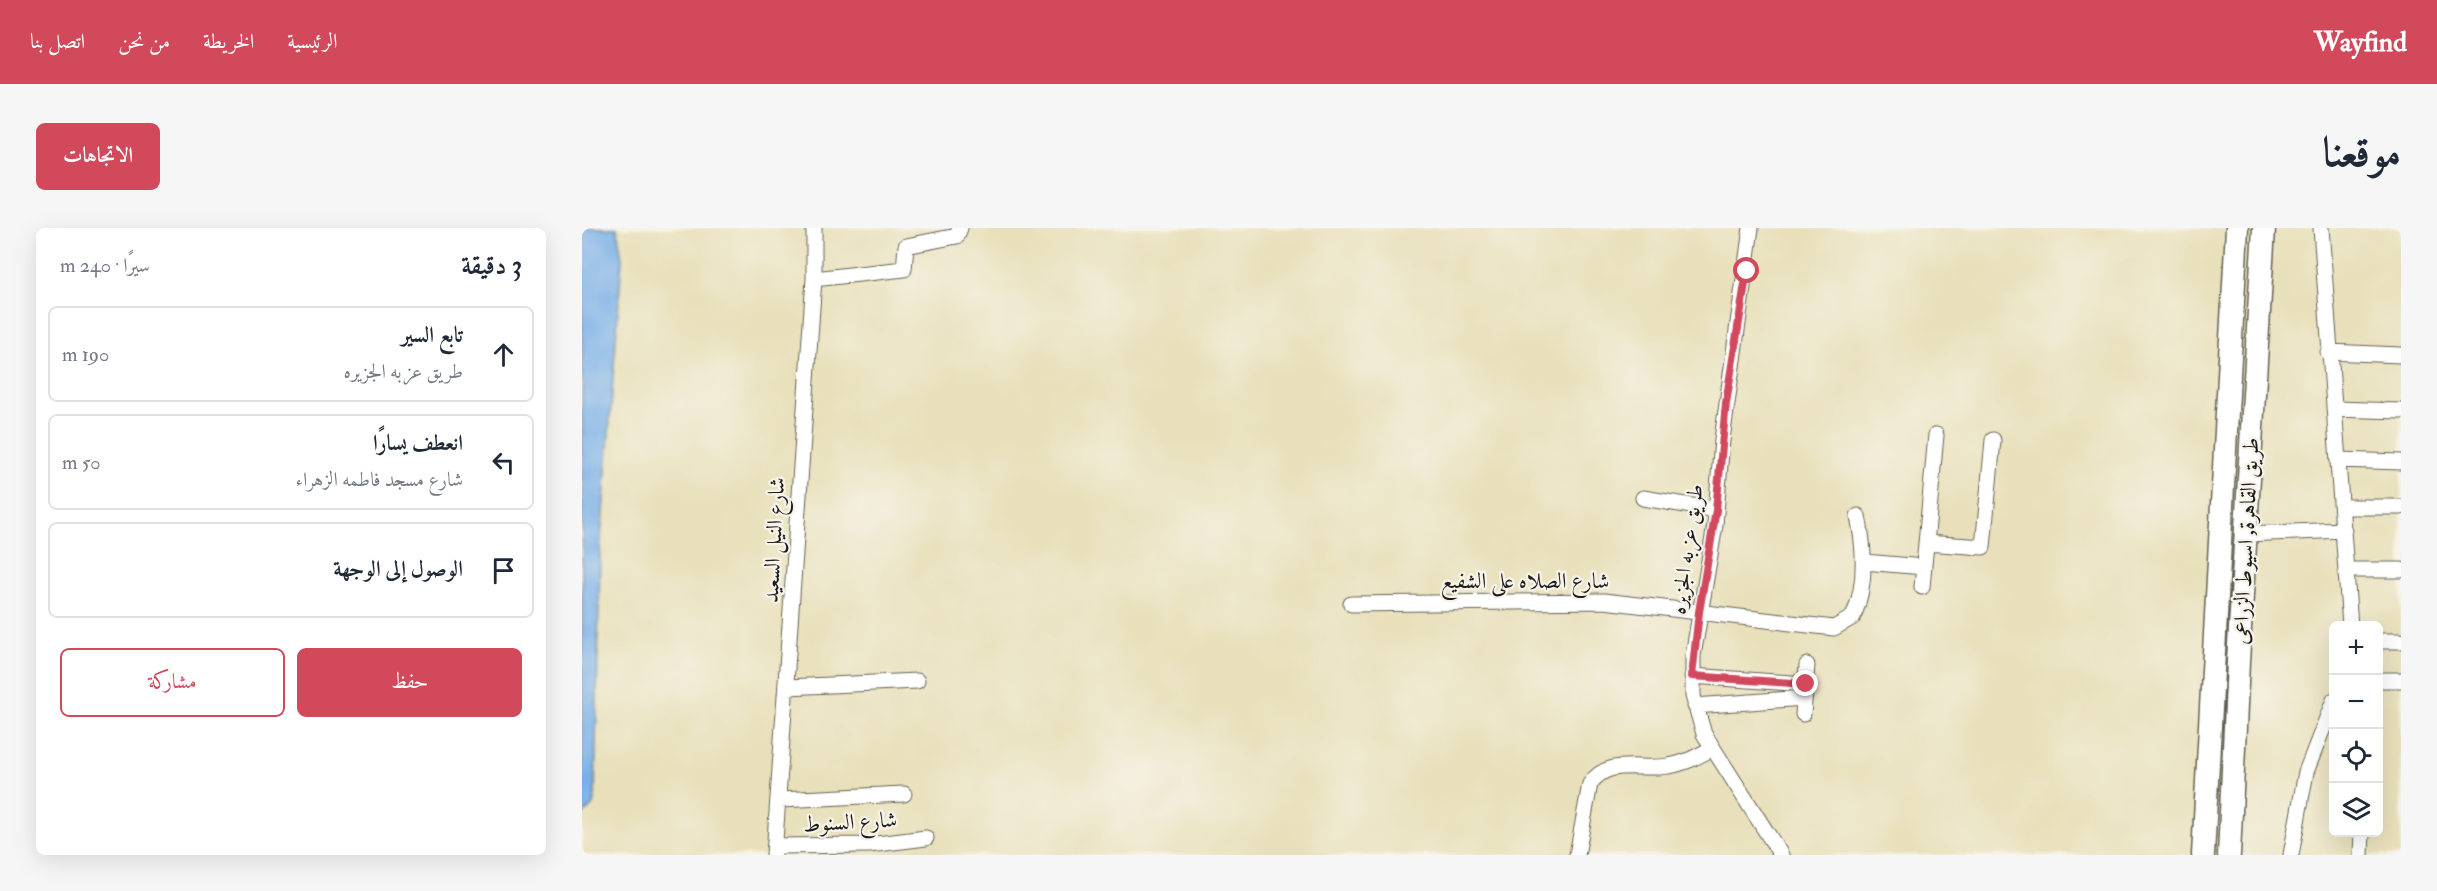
<!DOCTYPE html>
<html lang="ar">
<meta charset="utf-8">
<style>
body{margin:0;font-family:"IM FELL Double Pica",Amiri,serif;background:#f6f6f7;color:#1f2937;direction:rtl}
.controls{position:absolute;right:18px;bottom:18px;display:grid;overflow:hidden;border-radius:9px;box-shadow:0 6px 24px #0002}
.controls button{width:54px;height:54px;display:grid;place-items:center;padding:0;border:0;border-bottom:2px solid #e0e1e3;background:#fff;color:#1f2937;font:30px sans-serif}
.stop{position:absolute;width:18px;height:18px;margin:-14px;border:4px solid #d1495b;border-radius:50%;background:#fff}
.stop.end{background:#d1495b;border-color:#fff;box-shadow:0 2px 6px #0008}
.list{margin:0;padding:0;list-style:none}
h2{display:flex;justify-content:space-between;align-items:center;height:78px;margin:0;padding:0 24px;font-size:26px}
h2 small{font-size:20px;font-weight:400;color:#747a83}
.list li{display:grid;grid-template-columns:39px 1fr auto;gap:18px;align-items:center;box-sizing:border-box;height:96px;margin:0 12px 12px;padding:0 12px;border:2px solid #e0e1e3;border-radius:9px}
.list b{display:block;font-size:22px;white-space:nowrap}
.list p{margin:0;font-size:20px;white-space:nowrap;color:#747a83}
.list em{font-size:20px;font-style:normal;color:#747a83}
.actions{display:flex;gap:12px;padding:18px 24px}
.actions a{flex:1;padding:14px 0;border:2px solid #d1495b;border-radius:9px;text-align:center;font-size:21px;color:#d1495b}
.actions .main{background:#d1495b;color:#fff}
.icon{flex:none;width:33px;height:33px;fill:none;stroke:currentColor;stroke-width:2;stroke-linecap:round;stroke-linejoin:round}
.map{position:relative;flex:none;width:1819px;height:627px;overflow:hidden;direction:ltr;border-radius:9px}
header{display:flex;align-items:center;gap:36px;box-sizing:border-box;height:84px;padding:0 30px;background:#d1495b;color:#fff}
header strong{font-size:28px}
nav{display:flex;gap:33px;margin-inline-start:auto;font-size:21px}
.intro{display:flex;align-items:center;justify-content:space-between;box-sizing:border-box;height:144px;padding:0 36px}
h1{margin:0;font-size:42px}
.button{padding:15px 27px;border-radius:9px;background:#d1495b;color:#fff;font-size:21px;font-weight:700}
main{display:flex;gap:36px;padding:0 36px}
aside{flex:1;background:#fff;border-radius:9px;box-shadow:0 6px 24px #0002}
.map>svg:first-child{display:block}
</style>
<header>
<strong>Wayfind</strong>
<nav><a>الرئيسية</a><a>الخريطة</a><a>من نحن</a><a>اتصل بنا</a></nav>
</header>
<div class="intro"><h1>موقعنا</h1><a class="button">الاتجاهات</a></div>
<main>
<div class="map">
<svg width="1819" height="627" viewBox="0 0 1819 627">
<rect width="100%" height="100%" fill="#f7f3e8"/>
<filter id="ink" filterUnits="userSpaceOnUse"><feTurbulence type="fractalNoise" baseFrequency=".0167" numOctaves="2"/><feDisplacementMap in="SourceGraphic" scale="12" xChannelSelector="R" yChannelSelector="G"/><feConvolveMatrix kernelMatrix="1 2 1 2 8 2 1 2 1" color-interpolation-filters="sRGB"/></filter>
<filter id="wash" filterUnits="userSpaceOnUse"><feTurbulence type="fractalNoise" baseFrequency=".008" numOctaves="4" result="noise"/><feDisplacementMap in="SourceGraphic" scale="24" xChannelSelector="R" yChannelSelector="G"/><feGaussianBlur stdDeviation="1.35" result="paint"/><feColorMatrix in="noise" values="0 0 0 0 0 0 0 0 0 0 0 0 0 0 0 0 0 1.4 0 .05"/><feComposite in="paint" operator="in"/></filter>
<g filter="url(#wash)">
<rect width="100%" height="100%" fill="#e8e0ba"/>
<path fill="#79b0e8" stroke="#4a6682" stroke-width="1.5" d="M0,0H35L40,31L18,325L13,567L11,577L0,588Z"/>
</g>
<g filter="url(#ink)">
<g fill="none" stroke-linecap="round" stroke-linejoin="round">
<defs>
<path id="minor" d="M1169,0L1140,212L1133,297L1111,428V468L1122,506L1199,627
M1739,0L1768,398
M232,51L322,41L324,18L375,8L378,0
M1746,124L1819,127
M1752,181L1819,183
M1756,232L1819,234
M1061,270L1134,282
M1760,279H1819
M1663,306L1762,302
M1344,315L1401,319L1411,212
M1282,334L1342,339
M1765,342H1819
M1340,359L1354,207
M769,376L1022,373L1252,400L1271,389C1285,357 1283,322 1276,288
M1796,413H1819
M1110,448L1224,456
M1796,452H1819
M205,459L335,453
M1113,478L1222,470
M1221,486L1225,437
M198,572L322,566
M193,618L287,617L344,610
M192,627L232,51V0
M995,627L1008,556C1026,529 1058,543 1086,538C1102,536 1116,528 1129,521
M1709,627L1724,544L1752,472
M1779,627L1780,604"/>
<path id="highway" d="M1621,627L1655,0
M1647,627L1656,434L1682,0"/>
</defs>
<use href="#minor" stroke="#636153" stroke-width="17"/>
<use href="#highway" stroke="#636153" stroke-width="25"/>
<use href="#minor" stroke="#fff" stroke-width="15"/>
<use href="#highway" stroke="#fff" stroke-width="22"/>
</g>
</g>
<g fill="none" stroke-linecap="round" stroke-linejoin="round" filter="url(#ink)">
<path stroke="#d1495b" stroke-width="8" d="M1165,43L1144,175L1134,282L1117,384L1110,448L1224,456"/>
</g>
<g text-anchor="middle" stroke-width="4.5" stroke-linejoin="round" paint-order="stroke">
<g font-size="22" fill="#1c1c1c" stroke="#f7f3e8">
<text transform="translate(191 312) rotate(-87)" y="8">شارع النيل السعيد</text>
<text transform="translate(1663 313) rotate(-87)" y="8">طريق القاهرة, اسيوط الزراعى</text>
<text transform="translate(1104 321) rotate(-82)" y="8">طريق عزبه الجزيره</text>
<text x="943" y="360">شارع الصلاه على الشفيع</text>
<text transform="translate(268 593) rotate(-3)" y="8">شارع السنوط</text>
</g>
</g>
</svg>
<div class="controls">
<button>+</button>
<button>−</button>
<button><svg class="icon" aria-label="locate" viewBox="0 0 24 24"><circle cx="12" cy="12" r="6"/><path d="M12 2v4M12 18v4M2 12h4M18 12h4"/></svg></button>
<button><svg class="icon" aria-label="layers" viewBox="0 0 24 24"><path d="M12 4l9 5-9 5-9-5zM3 14l9 5 9-5"/></svg></button>
</div>
<div class="stop" style="left:1165px;top:43px"></div>
<div class="stop end" style="left:1224px;top:456px"></div>
</div>
<aside>
<h2>3 دقيقة<small>سيرًا · 240 m</small></h2>
<ul class="list">
<li><svg class="icon" aria-label="ahead" viewBox="0 0 24 24"><path d="M12 20V5M6 11l6-6 6 6"/></svg><div><b>تابع السير</b><p>طريق عزبه الجزيره</p></div><em>190 m</em></li>
<li><svg class="icon" aria-label="left" viewBox="0 0 24 24"><path d="M17 20v-9H6M10 6l-5 5 5 5"/></svg><div><b>انعطف يسارًا</b><p>شارع مسجد فاطمه الزهراء</p></div><em>50 m</em></li>
<li><svg class="icon" aria-label="arrive" viewBox="0 0 24 24"><path d="M6 21V4h12l-3 4 3 4H6"/></svg><div><b>الوصول إلى الوجهة</b></div></li>
</ul>
<div class="actions"><a class="main">حفظ</a><a>مشاركة</a></div>
</aside>
</main>
